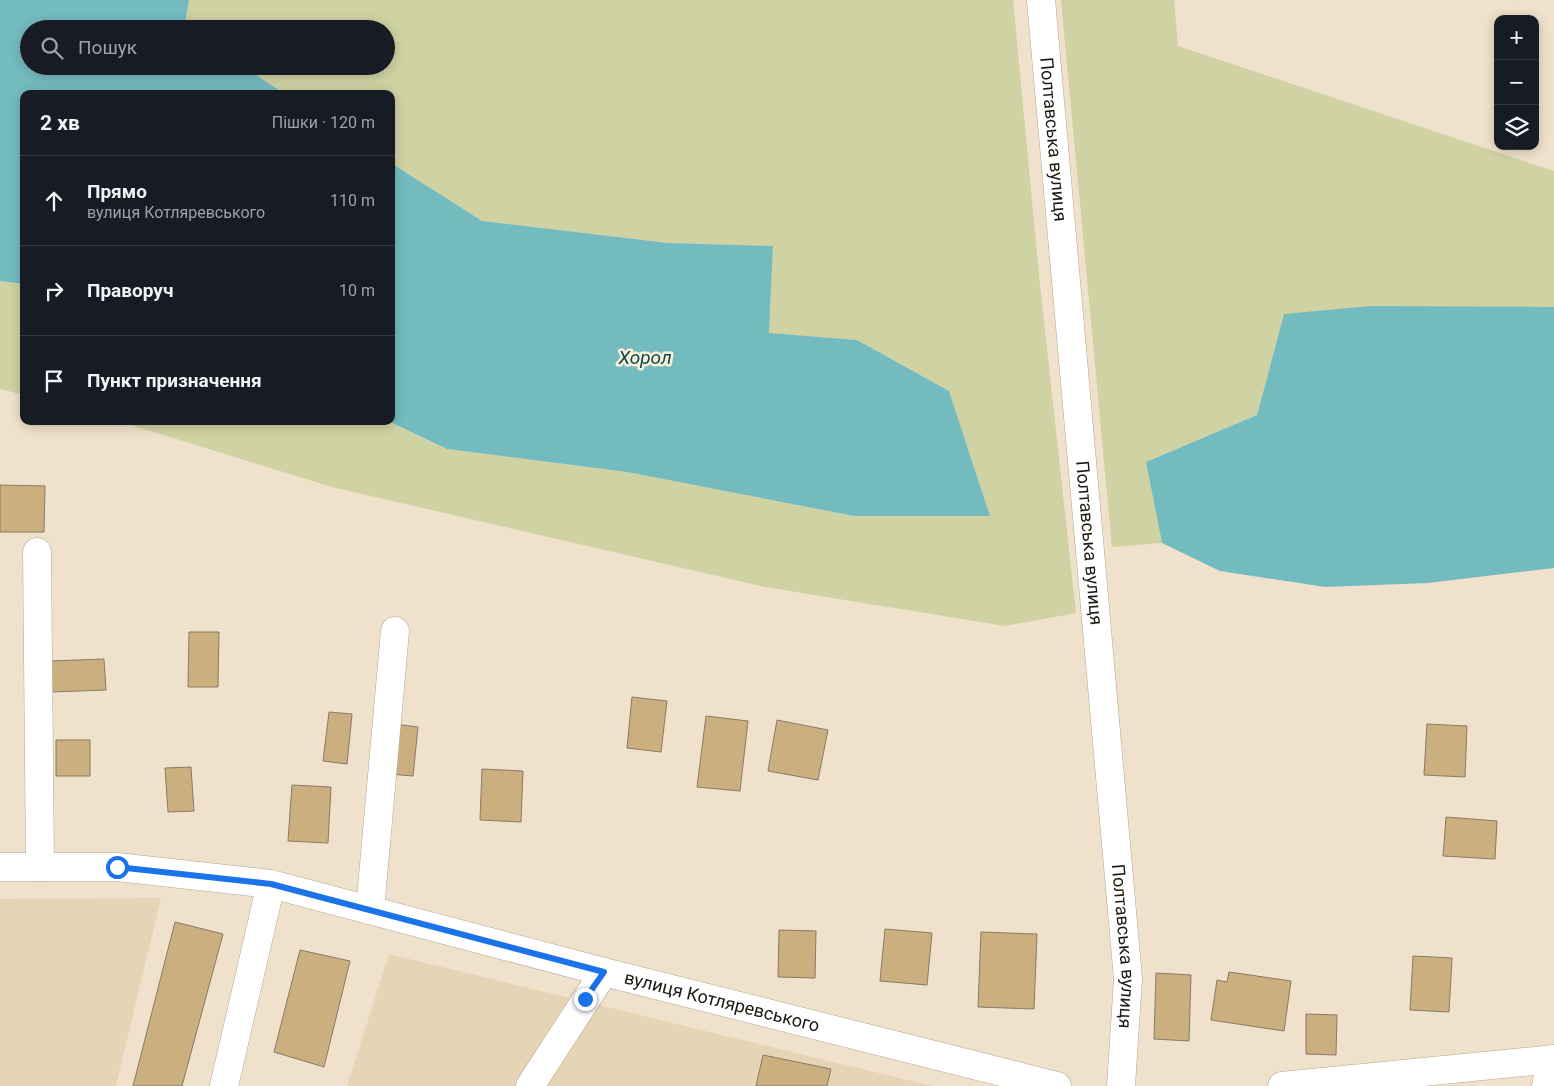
<!DOCTYPE html>
<html lang="uk">
<meta charset="utf-8">
<style>
body{margin:0;font-family:Roboto,sans-serif;background:#20242c;color:#f1f3f6}
.controls{position:absolute;right:15px;top:15px;display:grid;overflow:hidden;border-radius:10px;box-shadow:0 2px 12px #0003}
.controls button{width:45px;height:45px;display:grid;place-items:center;padding:0;border:0;border-bottom:1px solid #363941;background:#171b24;color:#f1f3f6;font:25px sans-serif}
.stop{position:absolute;width:15px;height:15px;margin:-11px;border:4px solid #1a73e8;border-radius:50%;background:#fff}
.stop.end{background:#1a73e8;border-color:#fff;box-shadow:0 1px 5px #0008}
.list{margin:0;padding:0;list-style:none}
h2{display:flex;justify-content:space-between;align-items:center;height:65px;margin:0;padding:0 20px;font-size:21px}
h2 small{font-size:16px;font-weight:400;color:#9ea1a6}
.list li{display:grid;grid-template-columns:32px 1fr auto;gap:15px;align-items:center;box-sizing:border-box;height:90px;padding:0 20px;border-top:1px solid #363941}
.list b{display:block;font-size:19px;white-space:nowrap}
.list p{margin:0;font-size:16px;white-space:nowrap;color:#9ea1a6}
.list em{font-size:16px;font-style:normal;color:#9ea1a6}
.icon{flex:none;width:28px;height:28px;fill:none;stroke:currentColor;stroke-width:2;stroke-linecap:round;stroke-linejoin:round}
.map{position:relative;flex:none;width:1554px;height:1086px;overflow:hidden}
.search{position:absolute;background:#171b24;box-shadow:0 2px 12px #0003;left:20px;top:20px;width:375px;height:55px;display:flex;align-items:center;gap:12px;box-sizing:border-box;padding:0 18px;border-radius:28px;color:#9ea1a6;font-size:19px}
.panel{position:absolute;background:#171b24;box-shadow:0 2px 12px #0003;left:20px;top:90px;width:375px;height:335px;border-radius:10px}
.map>svg:first-child{display:block}
</style>
<div class="map">
<svg width="1554" height="1086" viewBox="0 0 1554 1086">
<rect width="100%" height="100%" fill="#efe1cb"/>
<path fill="#e6d4b7" d="M161,898L116,1086H0V899Z
M389,954L932,1086H347Z"/>
<path fill="#cfd2a2" d="M189,0H1013L1040,285L1076,613L1005,626L765,587L332,487L118,421H388L447,449L627,472L854,516H990L949,391L857,340L769,334L773,246L668,243L481,221L391,163V94H285L242,66H386V29H184Z
M1061,0H1174L1178,46L1554,171V307L1284,314L1257,415L1146,462L1162,543L1112,547Z
M0,281L24,284V395L0,389Z"/>
<path fill="#74bbc0" d="M0,0H189L184,29H29V66H242L285,94H24V284L0,281Z
M391,163L482,221L668,243L773,246L769,333L857,340L949,391L990,516H854L627,472L447,449L388,421H391Z
M1371,306L1554,307V568L1428,583L1325,587L1220,571L1162,543L1146,462L1257,415L1284,314Z"/>
<path fill="#cbaf7f" stroke="#877b66" d="M0,485L45,486L44,532H0Z
M189,632H219L218,687H188Z
M104,659L106,690L51,692L50,661Z
M632,697L667,701L661,752L627,748Z
M329,712L352,714L347,764L323,761Z
M706,716L748,721L740,791L697,787Z
M777,720L828,730L818,780L768,771Z
M394,724L418,727L413,776L389,774Z
M1427,724L1467,726L1465,777L1424,775Z
M56,740H90V776H56Z
M191,767L194,811L168,812L165,768Z
M482,769L523,771L521,822L480,820Z
M292,785L331,787L328,843L288,841Z
M1446,817L1497,821L1495,859L1443,856Z
M175,922L223,934L182,1086H133Z
M885,929L932,933L927,985L880,981Z
M779,930L816,931L815,978L778,977Z
M981,932L1037,934L1034,1009L978,1007Z
M300,950L350,961L324,1067L274,1052Z
M1413,956L1452,958L1449,1012L1410,1010Z
M1229,972L1291,981L1284,1031L1211,1020L1217,980L1227,982Z
M1156,973L1191,975L1189,1041L1154,1039Z
M1306,1014L1337,1015L1336,1055L1306,1054Z
M763,1055L831,1069L827,1086H756Z"/>
<g fill="none" stroke-linecap="round" stroke-linejoin="round">
<defs>
<g id="minor">
<path id="s1" d="M1041,0L1128,979L1121,1086"/>
<path d="M37,552L40,867"/>
<path id="s2" d="M0,867H117L271,884L604,972L1057,1086"/>
<path d="M370,910L395,631"/>
<path d="M224,1086L271,884"/>
<path d="M530,1086L604,972"/>
<path d="M1282,1086L1554,1059"/>
<path d="M1546,1086L1551,1060"/>
</g>
</defs>
<use href="#minor" stroke="#b5a893" stroke-width="29"/>
<use href="#minor" stroke="#fff" stroke-width="28"/>
</g>
<g fill="none" stroke-linecap="round" stroke-linejoin="round">
<path stroke="#1a73e8" stroke-width="6" d="M117,867L271,884L604,972L585,999"/>
</g>
<g text-anchor="middle" stroke-width="5" stroke-linejoin="round" paint-order="stroke">
<g font-size="18" fill="#1d1911" stroke="#fcefd8">
<text dy="6" stroke="none"><textPath href="#s1" startOffset="140">Полтавська вулиця</textPath></text>
<text dy="6" stroke="none"><textPath href="#s1" startOffset="545">Полтавська вулиця</textPath></text>
<text dy="6" stroke="none"><textPath href="#s1" startOffset="950">Полтавська вулиця</textPath></text>
<text dy="6" stroke="none"><textPath href="#s2" startOffset="738">вулиця Котляревського</textPath></text>
</g>
<g font-size="19" font-style="italic" fill="#074b4e" stroke="#fcefd8">
<text x="645" y="364">Хорол</text>
</g>
</g>
</svg>
<div class="controls">
<button>+</button>
<button>−</button>
<button><svg class="icon" aria-label="layers" viewBox="0 0 24 24"><path d="M12 4l9 5-9 5-9-5zM3 14l9 5 9-5"/></svg></button>
</div>
<div class="stop" style="left:117px;top:867px"></div>
<div class="stop end" style="left:585px;top:999px"></div>
<div class="search"><svg class="icon" aria-label="search" viewBox="0 0 24 24"><circle cx="10" cy="10" r="6"/><path d="M15 15l6 6"/></svg>Пошук</div>
<section class="panel">
<h2>2 хв<small>Пішки · 120 m</small></h2>
<ul class="list">
<li><svg class="icon" aria-label="ahead" viewBox="0 0 24 24"><path d="M12 20V5M6 11l6-6 6 6"/></svg><div><b>Прямо</b><p>вулиця Котляревського</p></div><em>110 m</em></li>
<li><svg class="icon" aria-label="right" viewBox="0 0 24 24"><path d="M7 20v-9h11M14 6l5 5-5 5"/></svg><div><b>Праворуч</b></div><em>10 m</em></li>
<li><svg class="icon" aria-label="arrive" viewBox="0 0 24 24"><path d="M6 21V4h12l-3 4 3 4H6"/></svg><div><b>Пункт призначення</b></div></li>
</ul>
</section>
</div>
